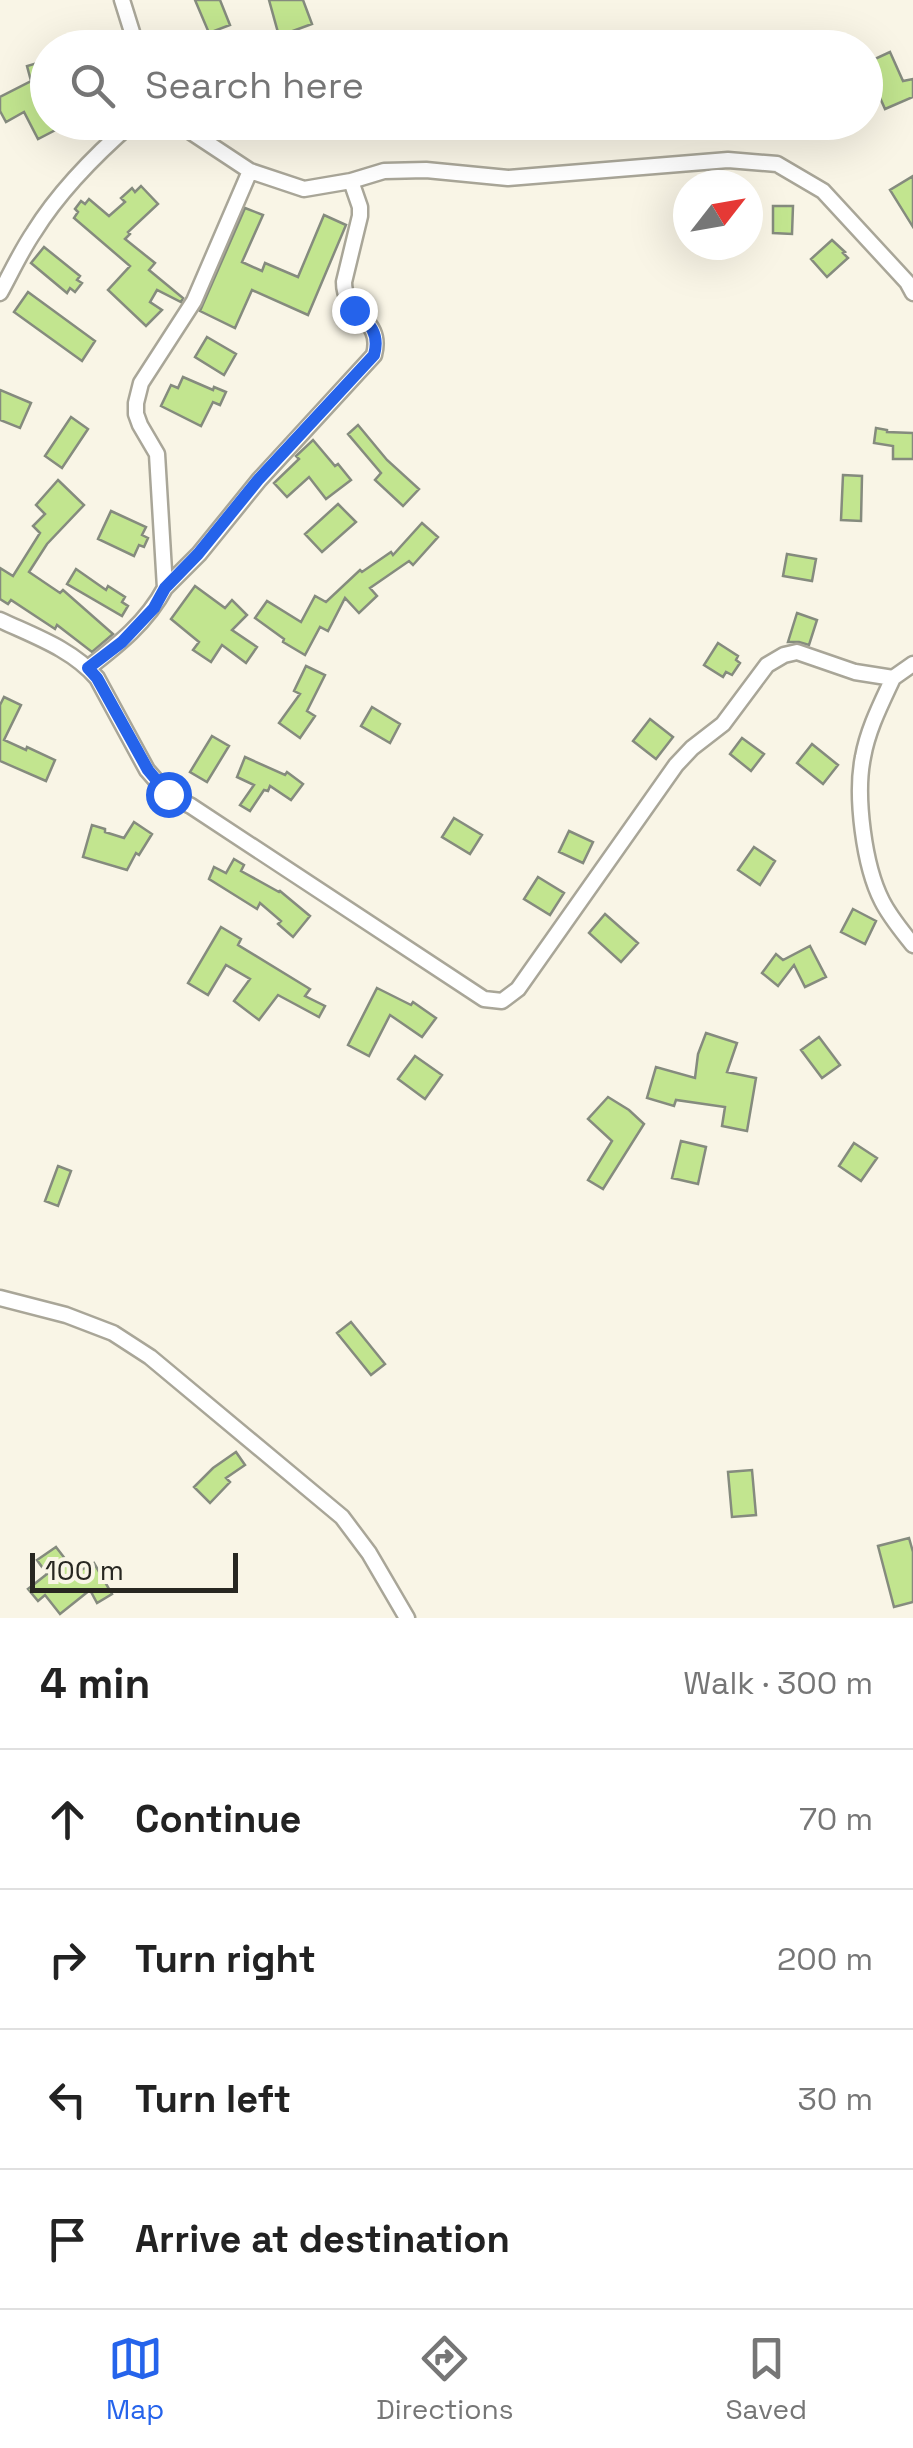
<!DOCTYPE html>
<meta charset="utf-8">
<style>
body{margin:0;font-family:"Space Grotesk",sans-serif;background:#f2f2f2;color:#222}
.compass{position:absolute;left:673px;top:170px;width:90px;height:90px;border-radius:50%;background:#fff;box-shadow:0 10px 40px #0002;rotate:59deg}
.scale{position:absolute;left:30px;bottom:25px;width:208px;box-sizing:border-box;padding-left:10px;border:5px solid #282721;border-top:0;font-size:28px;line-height:35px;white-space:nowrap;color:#282721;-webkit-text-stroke:8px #f9f5e6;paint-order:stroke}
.stop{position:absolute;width:30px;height:30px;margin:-22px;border:8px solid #2563eb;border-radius:50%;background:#fff}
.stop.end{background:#2563eb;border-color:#fff;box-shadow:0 2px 10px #0008}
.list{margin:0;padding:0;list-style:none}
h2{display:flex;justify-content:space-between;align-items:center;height:130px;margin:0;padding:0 40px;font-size:42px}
h2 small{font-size:32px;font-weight:400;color:#767676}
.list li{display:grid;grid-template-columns:65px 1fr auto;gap:30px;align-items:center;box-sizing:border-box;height:140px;padding:0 40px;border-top:2px solid #e0e0e0}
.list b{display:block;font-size:38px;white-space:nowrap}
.list em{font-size:32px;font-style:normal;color:#767676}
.icon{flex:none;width:55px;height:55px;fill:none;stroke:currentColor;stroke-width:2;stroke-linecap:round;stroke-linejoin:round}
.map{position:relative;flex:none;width:913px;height:1618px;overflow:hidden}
.search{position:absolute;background:#fff;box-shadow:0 10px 40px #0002;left:30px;right:30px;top:30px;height:110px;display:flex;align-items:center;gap:25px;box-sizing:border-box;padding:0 35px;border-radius:55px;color:#767676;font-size:38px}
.sheet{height:690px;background:#fff}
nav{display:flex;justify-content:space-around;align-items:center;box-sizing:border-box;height:140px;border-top:2px solid #e0e0e0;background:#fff;font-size:28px;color:#767676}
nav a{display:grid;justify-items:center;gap:5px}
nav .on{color:#2563eb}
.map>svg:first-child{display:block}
</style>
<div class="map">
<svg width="913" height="1618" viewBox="0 0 913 1618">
<rect width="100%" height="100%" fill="#f9f5e6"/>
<path fill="#c2e58f" stroke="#858b7e" stroke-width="2.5" d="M195,0H220L230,25L209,33Z
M269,0H303L312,24L279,36Z
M890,52L903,81L913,79V97L885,109L874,84L871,86L866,74V63Z
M48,60V122H71L38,139L24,112L6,122L0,111V97L31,81L27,66Z
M913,176V227L890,190Z
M141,186L158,204L128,232L130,234L125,239L155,263L149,270L183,298L181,302L157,290L150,302L162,310L146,326L108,290L130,266L74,218L78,212L75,209L81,201L85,204L89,199L109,216L125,202L121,198L132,188L135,192Z
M773,206H793L792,234L773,233Z
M245,208L263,215L242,262L262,271L265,263L298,277L324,215L346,225L308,315L252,290L235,328L200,311Z
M832,240L845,252L843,253L848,258L827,277L811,259Z
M44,247L80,276L77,280L82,283L75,292L70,288L67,293L31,263Z
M28,292L95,341L82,361L14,312Z
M207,337L236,354L224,375L195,357Z
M183,377L213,390L214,387L226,392L220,405L213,402L201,426L161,406L171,385L178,388Z
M0,390L31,403L20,428L0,420Z
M71,417L88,429L62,468L45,456Z
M358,425L387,460L419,489L403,506L375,480L381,473L348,434Z
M876,428L887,430V432L913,433V459H893V446L874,443Z
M313,440L335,466L338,464L351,480L326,499L309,477L287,497L274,483L299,459L296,456Z
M843,475L862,476L861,521L841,520Z
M58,480L84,505L47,544L29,572L60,593L63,590L113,634L92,652L57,625L55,629L11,600L8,604L0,599V568L13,576L40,533L33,526L45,514L36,505Z
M338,504L356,522L322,552L305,534Z
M111,511L146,527L142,535L148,538L144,547L139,545L134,556L98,539Z
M422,523L438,537L413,565L409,561L370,588L377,596L359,613L345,598L328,631L320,627L305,655L283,642L284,639L255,618L267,601L301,622L315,596L326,602L360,570L362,572L391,552L393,555Z
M787,554L816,559L812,581L783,576Z
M76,569L106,590L108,586L125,597L122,602L128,606L122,616L67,584Z
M195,586L225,608L232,600L247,615L232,630L257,647L246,663L222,645L211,662L193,650L199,642L171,619Z
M797,613L817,620L809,645L799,642H788Z
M718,643L738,656L736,660L740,663L732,675L726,672L723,677L704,665Z
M306,666L325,675L307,711L315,716L300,738L279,723L300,694L294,691Z
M4,697L21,705L4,740L26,750L27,747L55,760L46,781L0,761V705Z
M372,707L400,724L390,743L361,726Z
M650,719L673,737L656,759L633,741Z
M212,736L229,746L207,782L190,772Z
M742,738L764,754L751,771L730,754Z
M812,744L838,765L823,784L797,763Z
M245,757L285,775L287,772L303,784L291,800L270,786L268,791L264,790L250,811L240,805L254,785L237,777Z
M454,818L482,835L470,854L442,837Z
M134,822L152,834L139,855L136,853L127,870L83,857L92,825L105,829V832L124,838Z
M569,831L593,842L583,863L559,852Z
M754,847L775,861L760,885L738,870Z
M234,859L244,865L241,871L279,892L280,891L310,916L293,937L278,924L281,921L260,903L257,909L209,879L214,867L226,873Z
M538,877L564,893L550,915L524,899Z
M853,909L876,921L865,944L841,932Z
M605,914L638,943L621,962L589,933Z
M221,927L241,939L238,945L310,989L305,996L325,1006L319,1017L278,995L259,1020L234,1001L250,979L226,965L208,995L188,983Z
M810,946L826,977L805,987L794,965L778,986L762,973L776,954L783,960Z
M377,988L411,1005L413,1002L436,1018L422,1037L390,1015L369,1056L348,1045Z
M706,1033L737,1043L727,1072L756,1078L747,1131L722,1126L725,1107L676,1100L674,1106L647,1098L656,1067L695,1078L698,1054Z
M819,1037L840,1065L822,1078L801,1050Z
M415,1056L442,1075L425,1099L398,1079Z
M608,1097L629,1110L644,1124L603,1189L588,1180L612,1141L588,1119Z
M681,1141L706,1147L698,1184L672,1178Z
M854,1143L877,1158L861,1181L839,1166Z
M58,1166L71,1171L58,1206L45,1201Z
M351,1322L385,1364L371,1375L337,1333Z
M236,1452L245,1465L226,1478L230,1482L210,1503L194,1487L213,1468Z
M752,1470L756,1515L732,1517L728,1472Z
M909,1538L913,1552V1602L894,1607L878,1546Z
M56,1547L76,1573L94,1563L112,1594L97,1603L90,1590L60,1614L45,1595L38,1601L28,1589L47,1574L37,1560Z"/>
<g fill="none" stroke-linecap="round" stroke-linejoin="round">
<defs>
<path id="minor" d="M122,0L137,48
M181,122L188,130L250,171L304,189L351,181L384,171L426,170L508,178L728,160L777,164L823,191L907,282L913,293
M0,293C11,273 21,251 34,232C60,190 95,155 133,122
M165,588L199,554L259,480L374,355C384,317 344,317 344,282L360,216V207L351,181
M0,620C34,636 72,649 97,678L147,770L168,794L191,806L484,999L502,1001L518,989L676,765L692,748L723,724L767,665L784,655L797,652L855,672L893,678L913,664
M88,668C118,645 147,622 165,588L157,454L140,425L136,414V403L141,383L194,301L250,171
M893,678C881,704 868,729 863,757C855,796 864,866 882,901C890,917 902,931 913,945
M0,1298L66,1315L113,1333L150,1357L342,1517L369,1553L407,1618"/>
</defs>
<use href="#minor" stroke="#a9a698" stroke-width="19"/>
<use href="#minor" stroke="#fff" stroke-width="14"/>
</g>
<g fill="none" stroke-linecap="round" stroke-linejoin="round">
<path stroke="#2563eb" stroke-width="12" d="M168,794L148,770L97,678L88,668L122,642L154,608L165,588L198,554L258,480L374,355C380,334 370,323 354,310"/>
</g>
</svg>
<svg class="compass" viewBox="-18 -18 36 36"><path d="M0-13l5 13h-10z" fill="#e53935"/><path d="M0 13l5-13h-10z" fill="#767676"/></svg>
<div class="scale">100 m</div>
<div class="stop" style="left:168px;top:794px"></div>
<div class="stop end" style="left:354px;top:310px"></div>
<div class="search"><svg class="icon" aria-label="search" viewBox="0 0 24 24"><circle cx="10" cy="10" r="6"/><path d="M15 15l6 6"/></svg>Search here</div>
</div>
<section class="sheet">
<h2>4 min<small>Walk · 300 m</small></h2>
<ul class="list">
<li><svg class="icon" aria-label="ahead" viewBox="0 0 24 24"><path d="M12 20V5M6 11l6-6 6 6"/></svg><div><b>Continue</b></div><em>70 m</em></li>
<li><svg class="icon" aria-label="right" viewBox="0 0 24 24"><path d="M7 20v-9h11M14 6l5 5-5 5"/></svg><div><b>Turn right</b></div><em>200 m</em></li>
<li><svg class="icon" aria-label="left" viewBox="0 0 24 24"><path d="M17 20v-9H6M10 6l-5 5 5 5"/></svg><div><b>Turn left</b></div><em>30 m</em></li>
<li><svg class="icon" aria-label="arrive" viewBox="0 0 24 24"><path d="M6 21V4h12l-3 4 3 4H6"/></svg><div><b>Arrive at destination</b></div></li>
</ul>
</section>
<nav>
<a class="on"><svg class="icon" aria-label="map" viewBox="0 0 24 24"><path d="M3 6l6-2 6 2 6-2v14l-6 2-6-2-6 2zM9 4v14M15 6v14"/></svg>Map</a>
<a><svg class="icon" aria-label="directions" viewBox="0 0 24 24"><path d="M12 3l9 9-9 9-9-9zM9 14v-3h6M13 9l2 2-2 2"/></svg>Directions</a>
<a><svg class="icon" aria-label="saved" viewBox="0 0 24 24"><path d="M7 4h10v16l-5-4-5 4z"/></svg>Saved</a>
</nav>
